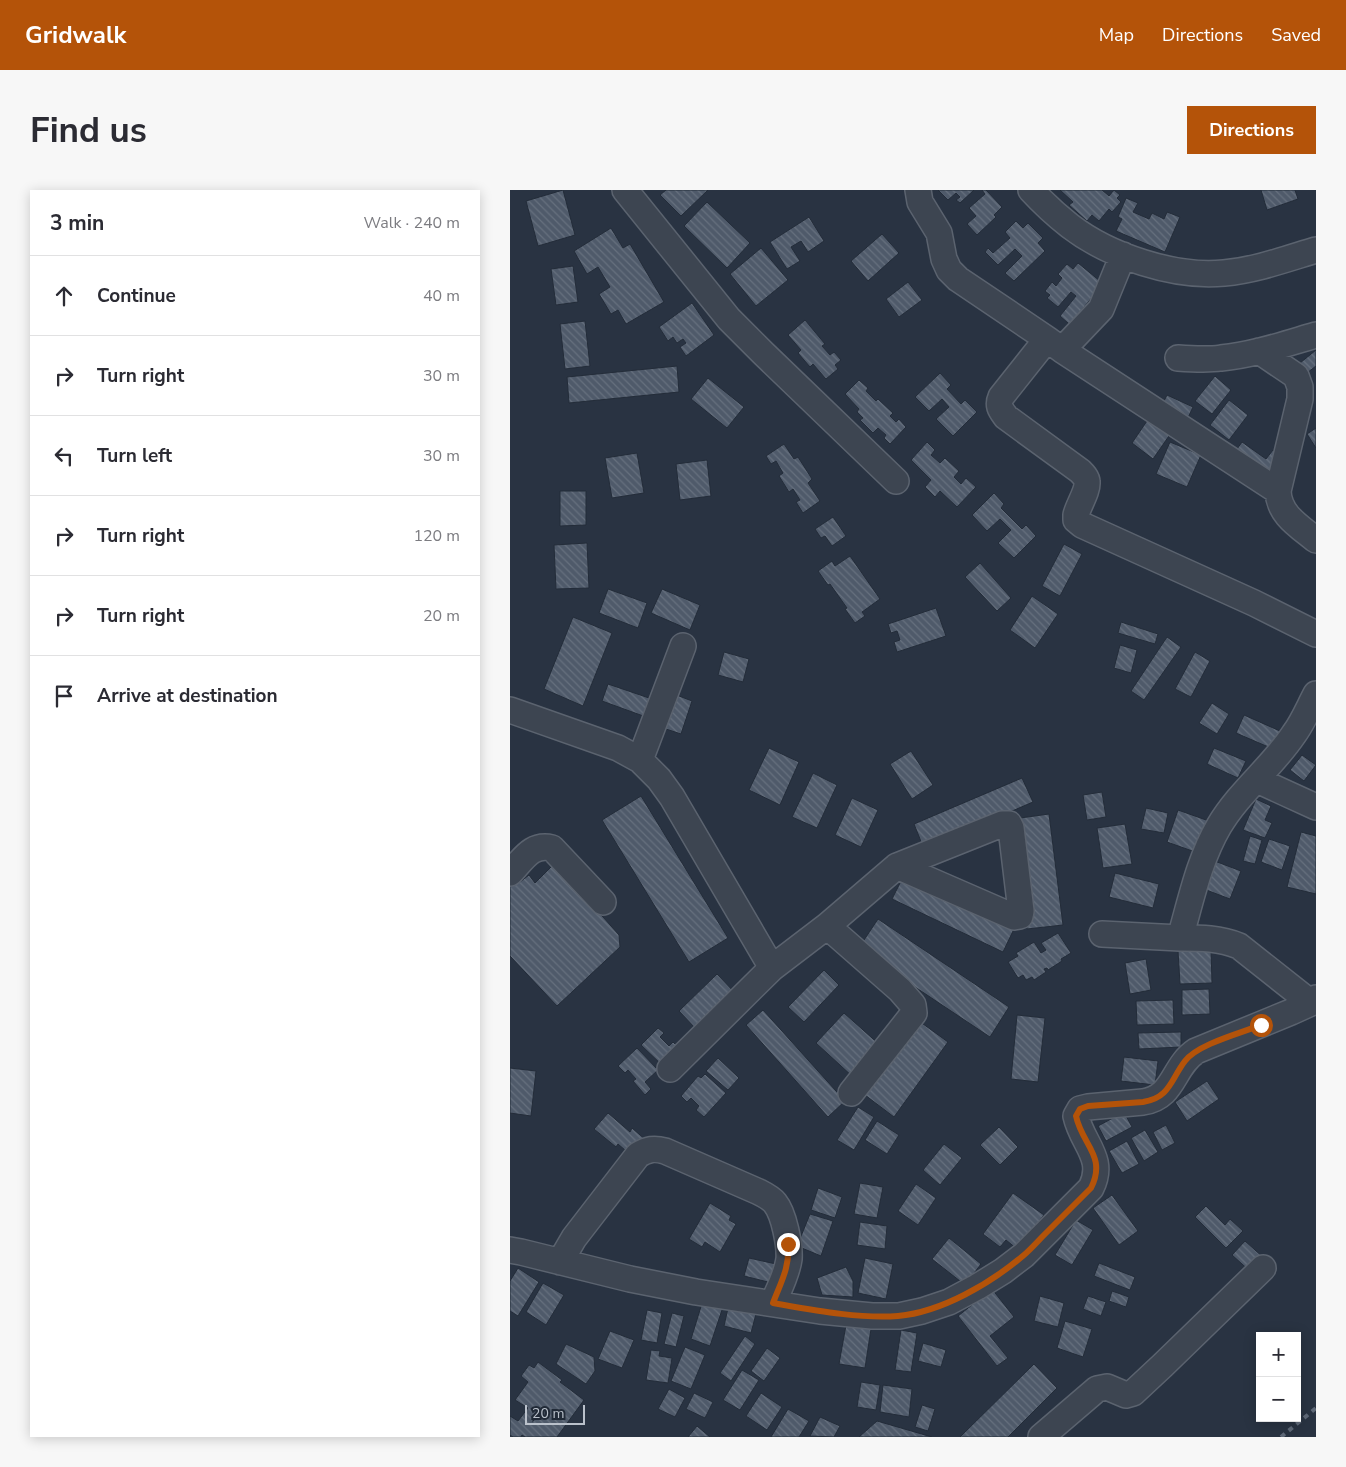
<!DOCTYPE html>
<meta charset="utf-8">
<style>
body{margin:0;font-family:"Nunito Sans",sans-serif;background:#f7f7f7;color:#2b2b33}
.controls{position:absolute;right:15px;bottom:15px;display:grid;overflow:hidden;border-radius:0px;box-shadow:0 2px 12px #0003}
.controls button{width:45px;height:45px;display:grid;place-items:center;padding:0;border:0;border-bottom:1px solid #e1e1e2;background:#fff;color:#2b2b33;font:25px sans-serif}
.scale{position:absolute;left:15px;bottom:12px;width:60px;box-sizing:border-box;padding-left:5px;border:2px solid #bac1cb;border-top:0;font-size:14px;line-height:18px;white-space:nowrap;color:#bac1cb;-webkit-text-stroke:4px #212a37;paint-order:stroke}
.stop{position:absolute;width:15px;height:15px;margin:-11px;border:4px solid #b45309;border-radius:50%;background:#fff}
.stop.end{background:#b45309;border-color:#fff;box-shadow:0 1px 5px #0008}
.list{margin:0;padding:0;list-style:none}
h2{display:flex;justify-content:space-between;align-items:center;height:65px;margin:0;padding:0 20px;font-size:21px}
h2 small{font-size:16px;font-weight:400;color:#7c7c81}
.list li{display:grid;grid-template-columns:32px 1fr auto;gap:15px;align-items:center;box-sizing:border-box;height:80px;padding:0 20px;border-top:1px solid #e1e1e2}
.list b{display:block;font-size:19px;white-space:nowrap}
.list em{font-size:16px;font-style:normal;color:#7c7c81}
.icon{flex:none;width:28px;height:28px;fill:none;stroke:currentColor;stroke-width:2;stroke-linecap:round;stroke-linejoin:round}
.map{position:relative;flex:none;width:806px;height:1247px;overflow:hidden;border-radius:0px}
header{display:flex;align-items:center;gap:30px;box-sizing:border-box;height:70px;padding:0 25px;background:#b45309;color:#fff}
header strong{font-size:24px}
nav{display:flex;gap:28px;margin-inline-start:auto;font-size:18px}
.intro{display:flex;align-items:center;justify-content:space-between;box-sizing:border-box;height:120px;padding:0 30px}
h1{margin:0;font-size:35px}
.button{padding:12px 22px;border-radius:0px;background:#b45309;color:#fff;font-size:18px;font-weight:700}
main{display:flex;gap:30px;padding:0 30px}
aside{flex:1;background:#fff;border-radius:0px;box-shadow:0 2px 12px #0003}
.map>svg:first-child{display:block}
</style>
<header>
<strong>Gridwalk</strong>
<nav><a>Map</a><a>Directions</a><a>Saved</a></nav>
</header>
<div class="intro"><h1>Find us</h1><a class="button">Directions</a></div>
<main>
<aside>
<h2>3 min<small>Walk · 240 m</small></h2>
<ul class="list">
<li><svg class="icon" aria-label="ahead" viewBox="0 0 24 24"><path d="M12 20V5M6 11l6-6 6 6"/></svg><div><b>Continue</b></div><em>40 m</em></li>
<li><svg class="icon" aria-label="right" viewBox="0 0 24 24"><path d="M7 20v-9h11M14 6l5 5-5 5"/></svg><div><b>Turn right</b></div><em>30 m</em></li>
<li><svg class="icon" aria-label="left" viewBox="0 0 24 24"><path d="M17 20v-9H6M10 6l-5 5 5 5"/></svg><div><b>Turn left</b></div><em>30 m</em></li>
<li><svg class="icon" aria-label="right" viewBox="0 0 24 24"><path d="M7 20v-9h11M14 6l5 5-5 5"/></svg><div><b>Turn right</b></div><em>120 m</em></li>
<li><svg class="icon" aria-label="right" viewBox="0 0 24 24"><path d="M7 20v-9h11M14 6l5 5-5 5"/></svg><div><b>Turn right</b></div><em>20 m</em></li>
<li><svg class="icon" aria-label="arrive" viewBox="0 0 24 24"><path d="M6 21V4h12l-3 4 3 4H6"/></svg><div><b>Arrive at destination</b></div></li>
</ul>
</aside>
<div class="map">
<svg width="806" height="1247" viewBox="0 0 806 1247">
<defs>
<pattern id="building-back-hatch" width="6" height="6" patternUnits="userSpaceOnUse" patternTransform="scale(1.25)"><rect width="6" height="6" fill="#4f5a6a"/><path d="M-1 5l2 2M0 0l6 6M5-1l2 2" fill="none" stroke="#66707e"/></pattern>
</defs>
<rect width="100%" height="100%" fill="#293342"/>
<path fill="url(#building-back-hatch)" stroke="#232c39" d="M53,0L65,45L28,56L16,11Z
M156,0H198L171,26L150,5Z
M428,0H464L450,13L446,10L450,7L446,3L438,10Z
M472,0H476L492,17L484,25L486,27L467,45L457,34L466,26L459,18L475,4Z
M550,0H592L599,6L604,0L610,5L607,8L611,12L602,22L599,19L589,31L582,25L577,31L559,15L563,12Z
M751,0H785L788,9L757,20Z
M616,8L628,13L623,22L639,29L642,23L654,29L657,22L670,27L655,62L606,41L612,29L608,27Z
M197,12L240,53L217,78L174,36Z
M299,27L314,51L298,62L291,51L281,57L290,71L277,79L260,52Z
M506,31L513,38L518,33L533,48L528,53L535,61L504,91L495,83L512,66L505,59L488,75L475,62L478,58L483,63L500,48L495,42Z
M101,38L113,58L120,54L154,112L116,134L108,120L101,124L89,104L100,97L88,77L77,84L64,61Z
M372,44L389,63L358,91L341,71Z
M251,58L278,90L246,116L220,84Z
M568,73L596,96L589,99L570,122L576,127L566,140L550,126L566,106L561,102L548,117L537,108L540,105L535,101L542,92L546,96L552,88L548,84L557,74L563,79Z
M63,76L68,112L46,115L41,79Z
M398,92L412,110L389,127L376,109Z
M182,113L204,145L176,166L170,157L176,153L173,149L167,153L163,147L158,151L149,137Z
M295,130L315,154L312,156L320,165L324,162L331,170L325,175L328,179L316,189L303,174L300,177L288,163L291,160L278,145Z
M75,131L80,176L55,179L50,134Z
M806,160V176L797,183L790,173Z
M167,176L169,202L59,213L57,187Z
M430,183L441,195L437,199L451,214L455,210L467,222L443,246L426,229L439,217L432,209L419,221L405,207Z
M705,186L721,200L702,224L685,211Z
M198,188L234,217L217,238L181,209Z
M349,190L358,198L356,201L366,211L368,209L383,223L380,226L386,232L389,229L396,237L380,254L374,248L376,245L368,238L363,243L350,230L353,228L347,222L349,219L335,204Z
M657,205L683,217L676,232L650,219Z
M719,210L738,225L719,250L700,235Z
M639,228L661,243L643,269L622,253Z
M806,238V258L797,244Z
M417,252L425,260L421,265L430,273L435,268L449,281L444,287L451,294L456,288L466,297L447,317L430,301L425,307L415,297L421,290L401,270Z
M660,252L691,265L677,297L646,284Z
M732,252L756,269L763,260L774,268L761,295L722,266Z
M274,254L284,269L288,267L302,289L298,293L310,311L293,323L286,312L290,310L283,299L279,302L269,286L273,283L266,271L261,274L256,266Z
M127,263L134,303L102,308L95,268Z
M197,270L201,306L170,310L166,274Z
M50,301H76V335L50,336Z
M484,303L494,314L491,318L512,339L516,335L526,346L504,368L488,353L501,340L490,329L477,341L462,325Z
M323,327L336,346L322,356L315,346L311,348L305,339Z
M77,353L79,398L46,399L44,355Z
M554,354L572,364L550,406L532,396Z
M340,366L370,409L352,422L355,426L345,433L335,419L337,418L320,394L318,395L308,381L322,371L325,376Z
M470,373L501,408L487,421L455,387Z
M98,399L137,413L128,438L89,423Z
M152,399L190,415L180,440L141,423Z
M522,406L548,424L525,458L500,440Z
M426,418L436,446L387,462L384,452L390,450L387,441L381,443L378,434Z
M63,427L102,443L73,516L34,499Z
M611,432L648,444L645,454L608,443Z
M657,447L671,457L634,510L621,501Z
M610,455L627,460L621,483L604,478Z
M214,462L239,469L233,492L208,485Z
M685,462L700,471L681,507L665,499Z
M98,494L142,509L136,527L92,511Z
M164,504L182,511L171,544L153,538Z
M702,513L719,524L707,544L689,533Z
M734,525L770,541L763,559L726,543Z
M259,558L289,572L270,615L239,600Z
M704,558L736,571L728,588L697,574Z
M401,561L423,595L402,609L380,574Z
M792,565L806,575L794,591L780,580Z
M303,583L327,595L307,638L282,627Z
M512,588L523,612L414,659L404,634Z
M592,602L596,627L577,630L573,605Z
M131,606L218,748L179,772L92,630Z
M342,608L368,620L351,657L325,645Z
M746,609L761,616L755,630L762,633L755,648L733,640Z
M636,618L658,623L654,643L631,639Z
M668,620L699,631L688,663L657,652Z
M539,624L553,735L517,739L503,629Z
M615,634L622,674L593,678L587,638Z
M791,642L806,646V704L777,697Z
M740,646L752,650L745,674L733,671Z
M759,649L780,656L772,680L751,672Z
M702,670L731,681L720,709L691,698Z
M45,673L109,745L110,757L47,816L0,766V691L5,687L10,692L19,685L25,693Z
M605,683L649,694L643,718L599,707Z
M394,685L504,739L493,762L382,709Z
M368,729L499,817L480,847L348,759Z
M548,743L561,763L551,769L552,771L538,780L537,778L534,779L536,782L524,790L522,787L516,790L513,785L508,788L498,772L508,766L506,763L524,752L531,763L536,760L531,753Z
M701,759L702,793L670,794L668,761Z
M636,769L641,800L620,804L615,773Z
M314,780L329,795L294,832L278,817Z
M207,784L226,804L188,841L169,821Z
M699,799L700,824L672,825V800Z
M663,810L664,834L627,835L626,811Z
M253,820L335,911L318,927L236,835Z
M334,823L371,856L343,887L306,853Z
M507,825L535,828L528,892L501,889Z
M409,831L438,852L384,927L355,905Z
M148,838L154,843L150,847L159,856L163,852L170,859L153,876L131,855Z
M671,842V857L629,859L628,843Z
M127,858L148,880L135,892L141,899L135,905L123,891L126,889L118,880L115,883L108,876Z
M614,867L648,871L645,895L611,891Z
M208,868L229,888L218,900L196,881Z
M0,878L26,881L21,926L0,923Z
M195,884L216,903L194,927L186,920L189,916L181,908L177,912L171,906L188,886L191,888Z
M697,891L709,909L677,931L665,912Z
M348,917L364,927L344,960L327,950Z
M614,922L622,937L596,951L588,936Z
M98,923L120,942L122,938L137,951L123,967L108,954L106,957L84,939Z
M367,931L389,945L377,964L355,950Z
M656,935L665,953L652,960L643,942Z
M489,937L508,957L490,975L470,955Z
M635,940L648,962L634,971L621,948Z
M617,951L629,974L612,983L599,961Z
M434,954L452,968L430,995L413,980Z
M350,993L373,997L367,1028L344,1024Z
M406,994L426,1008L408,1035L388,1021Z
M308,998L332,1007L325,1028L301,1020Z
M503,1003L534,1025L507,1059L496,1050L490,1057L473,1044Z
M602,1005L628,1041L609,1055L583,1018Z
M200,1013L221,1026L219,1030L226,1034L210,1062L195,1052L192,1057L179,1049Z
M696,1016L715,1035L720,1029L733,1041L716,1058L685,1027Z
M300,1024L323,1031L311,1066L287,1056Z
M566,1030L583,1040L562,1075L545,1065Z
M350,1032L377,1036L375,1059L347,1055Z
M439,1048L471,1074L455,1095L422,1069Z
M735,1051L755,1069L742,1083L722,1065Z
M239,1068L266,1074L262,1093L234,1086Z
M355,1068L383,1074L376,1109L348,1103Z
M589,1073L625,1087L620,1100L584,1086Z
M336,1077L343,1091V1107L312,1105L307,1088Z
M8,1078L29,1092L8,1126L0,1121V1091Z
M33,1093L54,1105L36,1135L16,1122Z
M482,1099L504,1127L480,1146L498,1168L487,1176L448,1126Z
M602,1101L619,1107L616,1117L599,1111Z
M530,1106L554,1113L548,1137L524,1131Z
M578,1106L596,1112L591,1126L573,1119Z
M193,1110L213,1117L200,1156L181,1149Z
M218,1118L246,1124L241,1143L214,1136Z
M137,1120L152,1123L147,1153L131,1150Z
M162,1123L174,1126L166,1157L154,1154Z
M555,1131L582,1139L573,1167L547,1158Z
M336,1135L361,1139L355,1178L329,1174Z
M391,1140L407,1143L401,1182L385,1180Z
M100,1141L124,1150L112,1178L88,1169Z
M235,1146L245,1154L221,1191L210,1183Z
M413,1153L436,1160L431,1177L408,1171Z
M56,1154L84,1167L85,1181L76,1194L46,1174Z
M175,1157L195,1165L181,1199L161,1191Z
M257,1158L270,1168L254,1191L241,1181Z
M141,1160L150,1161L149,1166L162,1168L158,1193L136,1190Z
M28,1172L52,1190L50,1192L74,1210L47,1247H15L12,1245L11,1247H3L0,1245V1226L8,1231L18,1218L5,1210L18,1192L11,1186L19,1175L24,1178Z
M524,1174L547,1198L498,1247H450Z
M232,1180L249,1190L230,1220L213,1210Z
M351,1192L370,1195L366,1220L347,1217Z
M373,1195L402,1199L399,1227L370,1222Z
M159,1199L175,1208L165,1227L148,1219Z
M184,1203L203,1212L195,1228L176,1219Z
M251,1203L272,1217L257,1240L236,1226Z
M412,1215L425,1219L418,1241L405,1237Z
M278,1219L299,1231L289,1247H261Z
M310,1227L330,1236L324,1247L300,1246Z
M367,1231L422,1247H349Z
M187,1236L200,1247H178Z"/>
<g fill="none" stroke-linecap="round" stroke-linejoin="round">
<defs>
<path id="minor" d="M115,0L219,129L253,163L386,291
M408,0L410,12L429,43L434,69L439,80L448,89L537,149
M521,0C533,13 546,25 560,36C599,66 665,88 714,83C746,80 776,69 806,60
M613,65L591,119L552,160L537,149L491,207C487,216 491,220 496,227L570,281C573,284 577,288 577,292C578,301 568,316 566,325V330L572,335L744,413L806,444
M552,160L768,301
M749,161L786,186L790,197V209L768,301C769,325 789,336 806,350
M668,168C682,169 697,170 711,168C743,165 775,154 806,145
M0,520L108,558L130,570L149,589L162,607L262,778L317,736L387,676L492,634H499L501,638L511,721L510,726L504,727L387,676
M130,570L173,456
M747,590L806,617
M0,683C13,670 21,653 42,658L93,712
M317,736L390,800L403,815L404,823L341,903
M592,744L670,748
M801,813L729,756C710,748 691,748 670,748C681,710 689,670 709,636C729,602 762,577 784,544C793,532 799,517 806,504
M160,879L262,778
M0,1060L11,1062L120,1089L186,1102L310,1121L362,1126H389L412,1121L439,1112L467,1097L493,1081L514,1065L581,998C596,968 572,954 566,926L570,919L578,917L633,912C665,907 662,877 686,861L781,822L801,813L806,808
M50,1072L64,1048L128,965C138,959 144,958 155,961L249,1002C255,1005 261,1008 265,1013C274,1024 280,1055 279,1069C277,1084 269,1099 263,1113
M531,1247L587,1199L597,1197L616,1205L623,1203L653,1175L753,1078"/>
</defs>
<use href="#minor" stroke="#5b636f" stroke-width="28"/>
<use href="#minor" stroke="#3d4551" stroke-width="25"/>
<path stroke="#5f6978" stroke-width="4" stroke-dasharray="5 5" stroke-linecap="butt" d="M771,1247L806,1218"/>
</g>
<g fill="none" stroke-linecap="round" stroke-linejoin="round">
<path stroke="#b45309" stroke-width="6" d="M278,1054C280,1077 271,1092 263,1113C303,1120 349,1129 388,1126C432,1122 481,1093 514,1065C521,1059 528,1051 535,1044C551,1028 566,1013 581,998C597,966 572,955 566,926L570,919L578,916L633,912C660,908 661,889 675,871C688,854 731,843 751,835"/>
</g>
</svg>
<div class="controls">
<button>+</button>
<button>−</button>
</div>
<div class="scale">20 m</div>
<div class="stop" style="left:751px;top:835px"></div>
<div class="stop end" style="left:278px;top:1054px"></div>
</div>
</main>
